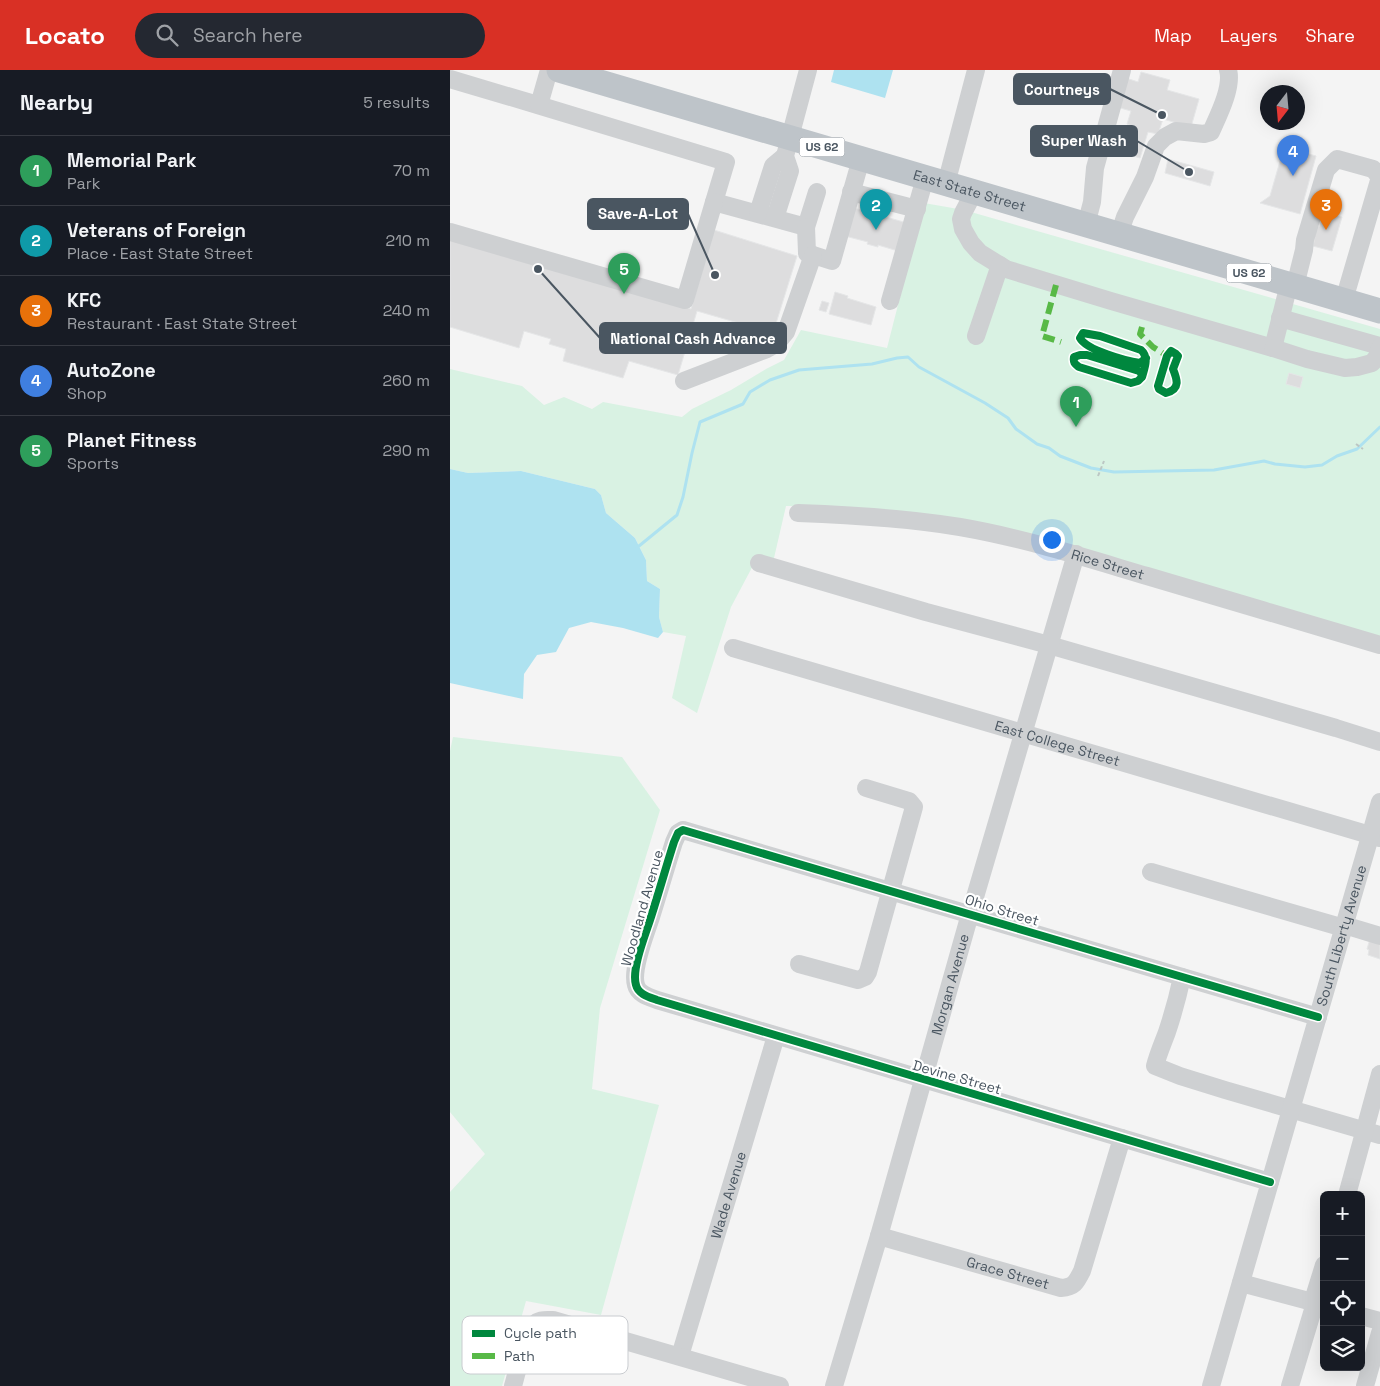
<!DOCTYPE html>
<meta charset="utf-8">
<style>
body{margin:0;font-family:"Space Grotesk",sans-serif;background:#242831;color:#f1f3f6}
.controls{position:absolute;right:15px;bottom:15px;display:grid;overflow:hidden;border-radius:8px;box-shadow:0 5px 20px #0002}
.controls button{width:45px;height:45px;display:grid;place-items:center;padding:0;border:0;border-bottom:1px solid #363941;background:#171b24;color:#f1f3f6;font:25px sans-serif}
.compass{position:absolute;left:810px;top:15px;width:45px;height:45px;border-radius:50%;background:#171b24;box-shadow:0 5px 20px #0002;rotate:196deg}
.you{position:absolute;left:601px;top:469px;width:18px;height:18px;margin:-12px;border:4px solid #fff;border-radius:50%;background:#1a73e8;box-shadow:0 0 0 8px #1a73e833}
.badge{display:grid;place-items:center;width:32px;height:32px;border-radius:50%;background:#d93025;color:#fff;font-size:16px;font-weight:700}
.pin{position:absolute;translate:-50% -41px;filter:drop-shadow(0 1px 2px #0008)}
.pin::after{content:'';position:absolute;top:26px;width:18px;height:15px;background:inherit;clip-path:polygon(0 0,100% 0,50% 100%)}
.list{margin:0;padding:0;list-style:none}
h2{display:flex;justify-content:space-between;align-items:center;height:65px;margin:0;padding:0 20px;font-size:21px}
h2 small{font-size:16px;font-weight:400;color:#9ea1a6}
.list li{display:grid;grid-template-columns:32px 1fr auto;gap:15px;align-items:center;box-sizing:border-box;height:70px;padding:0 20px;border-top:1px solid #363941}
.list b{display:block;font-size:19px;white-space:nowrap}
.list p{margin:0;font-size:16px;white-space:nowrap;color:#9ea1a6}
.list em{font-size:16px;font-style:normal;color:#9ea1a6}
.icon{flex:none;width:28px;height:28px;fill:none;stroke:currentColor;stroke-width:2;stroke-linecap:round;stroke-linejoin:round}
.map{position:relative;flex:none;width:930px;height:1316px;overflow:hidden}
header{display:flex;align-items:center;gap:30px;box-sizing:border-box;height:70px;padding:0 25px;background:#d93025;color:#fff}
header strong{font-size:24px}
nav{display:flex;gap:28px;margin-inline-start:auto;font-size:18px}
.search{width:350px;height:45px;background:#242831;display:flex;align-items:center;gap:12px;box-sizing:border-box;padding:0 18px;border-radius:28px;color:#9ea1a6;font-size:19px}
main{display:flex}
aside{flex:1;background:#171b24}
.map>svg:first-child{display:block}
</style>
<header>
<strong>Locato</strong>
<div class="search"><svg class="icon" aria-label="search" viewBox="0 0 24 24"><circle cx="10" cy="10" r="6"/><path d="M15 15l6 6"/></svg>Search here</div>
<nav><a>Map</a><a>Layers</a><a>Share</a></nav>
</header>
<main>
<aside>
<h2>Nearby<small>5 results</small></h2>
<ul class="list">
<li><span class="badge" style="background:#2e9e5b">1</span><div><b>Memorial Park</b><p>Park</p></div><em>70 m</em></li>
<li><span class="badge" style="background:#0f9aa8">2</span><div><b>Veterans of Foreign</b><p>Place · East State Street</p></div><em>210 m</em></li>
<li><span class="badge" style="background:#e8710a">3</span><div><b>KFC</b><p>Restaurant · East State Street</p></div><em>240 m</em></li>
<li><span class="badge" style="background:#3f7fe0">4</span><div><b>AutoZone</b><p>Shop</p></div><em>260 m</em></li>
<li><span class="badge" style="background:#2e9e5b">5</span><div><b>Planet Fitness</b><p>Sports</p></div><em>290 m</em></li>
</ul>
</aside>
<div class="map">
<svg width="930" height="1316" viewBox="0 0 930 1316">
<rect width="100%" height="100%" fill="#f4f4f4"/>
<path fill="#d9f2e3" d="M474,133L514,140L930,259V567L629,479L345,436H336L324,488H307L281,537L247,643L222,628L236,566L213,562L209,547L210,519L197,511L196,490L185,468L156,443L151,425L145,419L71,401L18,403L0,399V299L72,316L94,335L114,327L142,339L153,332L232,347L242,339L281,320L316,299L334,290L351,260L437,278Z
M3,667L172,687L210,740L150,938L142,1019L209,1035L151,1245L76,1231L52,1316H0V1122L35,1084L0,1042V681Z"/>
<path fill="#aee2f0" d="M384,0H443L435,28L381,12Z
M0,399L18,403L71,401L145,419L151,425L156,443L185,468L196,490L197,511L210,519L209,547L213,562L208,568L173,558L141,552L119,558L106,582L87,585L74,604L73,629L0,613Z"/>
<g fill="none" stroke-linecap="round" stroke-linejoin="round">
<path stroke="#aee2f0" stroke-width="3" d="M186,476H189L227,445L233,427L242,383L250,352L293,334L300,322L320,310L349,300L422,294L447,288L458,287L469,297L535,333L558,348L566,359L587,374L599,378L610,386L641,398L664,402L764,400L814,391L825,394L855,397L872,395L887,386L907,379L930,357"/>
</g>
<path fill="#ddddde" stroke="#e5e6e7" d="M691,2L720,10L717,20L749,29L741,57L713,49L708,64L698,62L690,88L676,84L684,57L677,54L681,41L667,37L676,8L688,12Z
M834,77L866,86L850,144L810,133L820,126Z
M718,89L764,102L760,116L715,103Z
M404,138L457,153L448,181L428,175V177L417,174L418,172L395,166Z
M873,142L892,147L882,181L863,176L865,167L863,166L866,156L869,157Z
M264,160L347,186L323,263L247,241L228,305L179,291L173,308L113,291L116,279L99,274L101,269L74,261L69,278L0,257V168L241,239Z
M385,222L398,226L397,228L426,237L421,255L379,244Z
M372,231L379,233L376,242L369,240Z
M839,303L853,307L850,318L836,314Z
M920,869L930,872V889L918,885L919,880L917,879Z"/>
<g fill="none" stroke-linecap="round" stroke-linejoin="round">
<path stroke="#bcc7c4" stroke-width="2" stroke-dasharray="4 2.5" stroke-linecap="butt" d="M906,374L913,379
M648,406L654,391"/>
<g stroke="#ced0d2" stroke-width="18">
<path d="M0,9L91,36L276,92L264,132L356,157L367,122"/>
<path d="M89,35L99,0"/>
<path d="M496,114L526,0"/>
<path d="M401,122L467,139"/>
<path d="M524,122L513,143L511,149L513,159L521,173L530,183L556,199L661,231L823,278L839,214"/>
<path d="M308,143L323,96L335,86"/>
<path d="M325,148L340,101L335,86L358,0"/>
<path d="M636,155L642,132L645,98L672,0"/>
<path d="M356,157L357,183L382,191L411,89"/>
<path d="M0,162L235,230L264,132"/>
<path d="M669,165L675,147L695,107L706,76L715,67L726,61L754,64L761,62C768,46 783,17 778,0"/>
<path d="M845,216L854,180L855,170L876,100L887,89L923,99L930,107L894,230"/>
<path d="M440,231L475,108"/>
<path d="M830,248L930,276"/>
<path d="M526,266L550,195"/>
<path d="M823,278L857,289L895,298L907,297L922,293L927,287L930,277"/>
<path d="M234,311L317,279L326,274L336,262L363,185"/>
<path id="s1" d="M348,443C403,445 456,448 510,457C574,468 636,488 697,506C775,529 852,552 930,575"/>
<path d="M309,493L476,542L599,575L886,658L930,672"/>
<path id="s2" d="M283,578L930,768"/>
<path d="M701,802L894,858"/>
<path d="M894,855L930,866"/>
<path d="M349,894L408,910L415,907L418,902L464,737L459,731L416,718"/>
<path d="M732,907C728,926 723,944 717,962C713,973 708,984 705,996L730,1006L775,1020L930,1065"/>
<path d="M820,1112L207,930C199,927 188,924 186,915C181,899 196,863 201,847C209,822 216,797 224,772L228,763L233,760L868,947"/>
<path d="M897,1125L930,1004"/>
<path id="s3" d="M429,1166L611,1218C624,1217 626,1213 632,1201L672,1068"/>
<path d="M791,1213L874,1235"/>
<path d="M911,1246L930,1251"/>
<path id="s4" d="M230,1286L326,966"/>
<path d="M63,1316C67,1303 76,1259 87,1252C92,1249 97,1250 103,1250L330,1316"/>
<path id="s5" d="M384,1316L429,1166L520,844L626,484"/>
<path id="s6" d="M761,1316L930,732"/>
<path d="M840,1316L865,1233V1224L874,1195"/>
<path d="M915,1316L930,1263"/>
</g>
<path stroke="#bec4c9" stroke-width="25" id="s7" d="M109,0L930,241"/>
<path stroke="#58b947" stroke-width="6" stroke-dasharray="12 6" stroke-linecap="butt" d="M606,215L592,266L611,272
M692,257L690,264L703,277L717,286"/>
<defs>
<path id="cycleway" d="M721,281L726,284L728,286L723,299C727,309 731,319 716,323L709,319L708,316L717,286Z
M630,285H637L689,301L691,303L692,307L688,311L681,313L629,297C625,294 623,293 624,287Z
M692,307C695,297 699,287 691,280L650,266L633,263L630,268C636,280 676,291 690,293L696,288
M820,1112L207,930C199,927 188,924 186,915C181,899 196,863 201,847C209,822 216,797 224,772L228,763L233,760L868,947"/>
</defs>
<use href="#cycleway" stroke="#fff" stroke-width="11"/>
<use href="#cycleway" stroke="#00873e" stroke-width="8"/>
</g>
<g text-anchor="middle" stroke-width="4.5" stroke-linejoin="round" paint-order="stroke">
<g fill="#fff" stroke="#808990" stroke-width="1">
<rect x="349.5" y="67.5" width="45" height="19" rx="4"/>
<rect x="776.5" y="193.5" width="45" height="19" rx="4"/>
</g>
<g font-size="12" font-weight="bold" fill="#4a5661">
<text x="372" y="81">US 62</text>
<text x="799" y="207">US 62</text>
</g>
<g font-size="14" fill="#4a5661" stroke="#fff">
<text dy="5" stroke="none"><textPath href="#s7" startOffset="428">East State Street</textPath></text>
<text dy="5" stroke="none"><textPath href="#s1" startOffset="315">Rice Street</textPath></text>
<text dy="5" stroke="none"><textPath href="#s2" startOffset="338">East College Street</textPath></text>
<text transform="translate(192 838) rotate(-74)" y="5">Woodland Avenue</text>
<text transform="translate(552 840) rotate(17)" y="5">Ohio Street</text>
<text dy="5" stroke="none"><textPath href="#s6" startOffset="469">South Liberty Avenue</textPath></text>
<text dy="5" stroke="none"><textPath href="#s5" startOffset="418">Morgan Avenue</textPath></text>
<text transform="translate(507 1007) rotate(16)" y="5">Devine Street</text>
<text dy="5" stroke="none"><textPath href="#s4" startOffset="168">Wade Avenue</textPath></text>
<text dy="5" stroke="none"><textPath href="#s3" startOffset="134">Grace Street</textPath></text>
</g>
</g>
<rect x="12" y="1246" width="166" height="58" rx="8" fill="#fff" stroke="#c9ccd0" stroke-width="1"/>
<rect x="22" y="1260" width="23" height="7" fill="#00873e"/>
<rect x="22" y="1283" width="23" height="6" fill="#58b947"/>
<g font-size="14" fill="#4a5661">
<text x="54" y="1268">Cycle path</text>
<text x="54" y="1291">Path</text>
</g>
<path fill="none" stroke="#4a5661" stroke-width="2" d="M712 45L660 19M739 102L687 71M265 205L238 144M88 199L150 268"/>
<g fill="#4a5661" stroke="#fff" stroke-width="2">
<circle cx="712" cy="45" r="5"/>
<circle cx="739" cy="102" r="5"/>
<circle cx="265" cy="205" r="5"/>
<circle cx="88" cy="199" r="5"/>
</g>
<g fill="#4a5661" stroke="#4a5661" stroke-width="2">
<rect x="564" y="4" width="96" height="30" rx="5"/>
<rect x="581" y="56" width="106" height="30" rx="5"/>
<rect x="138" y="129" width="100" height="30" rx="5"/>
<rect x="150" y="253" width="186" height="30" rx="5"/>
</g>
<g font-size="15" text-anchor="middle" font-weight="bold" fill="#fff">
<text x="612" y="25">Courtneys</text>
<text x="634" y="76">Super Wash</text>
<text x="188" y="149">Save-A-Lot</text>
<text x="243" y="274">National Cash Advance</text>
</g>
</svg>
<div class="controls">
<button>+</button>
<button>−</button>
<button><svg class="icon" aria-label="locate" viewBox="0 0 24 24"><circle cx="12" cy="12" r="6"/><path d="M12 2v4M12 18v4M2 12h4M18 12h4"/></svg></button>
<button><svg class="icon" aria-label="layers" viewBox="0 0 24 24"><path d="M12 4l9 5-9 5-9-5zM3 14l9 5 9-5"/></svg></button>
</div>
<svg class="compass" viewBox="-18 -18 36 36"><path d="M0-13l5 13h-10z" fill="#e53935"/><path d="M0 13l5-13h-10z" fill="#9ea1a6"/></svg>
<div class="you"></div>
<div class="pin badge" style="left:626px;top:357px;background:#2e9e5b">1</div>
<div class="pin badge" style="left:426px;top:160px;background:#0f9aa8">2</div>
<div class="pin badge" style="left:876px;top:160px;background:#e8710a">3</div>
<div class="pin badge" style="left:843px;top:106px;background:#3f7fe0">4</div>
<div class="pin badge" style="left:174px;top:224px;background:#2e9e5b">5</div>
</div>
</main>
